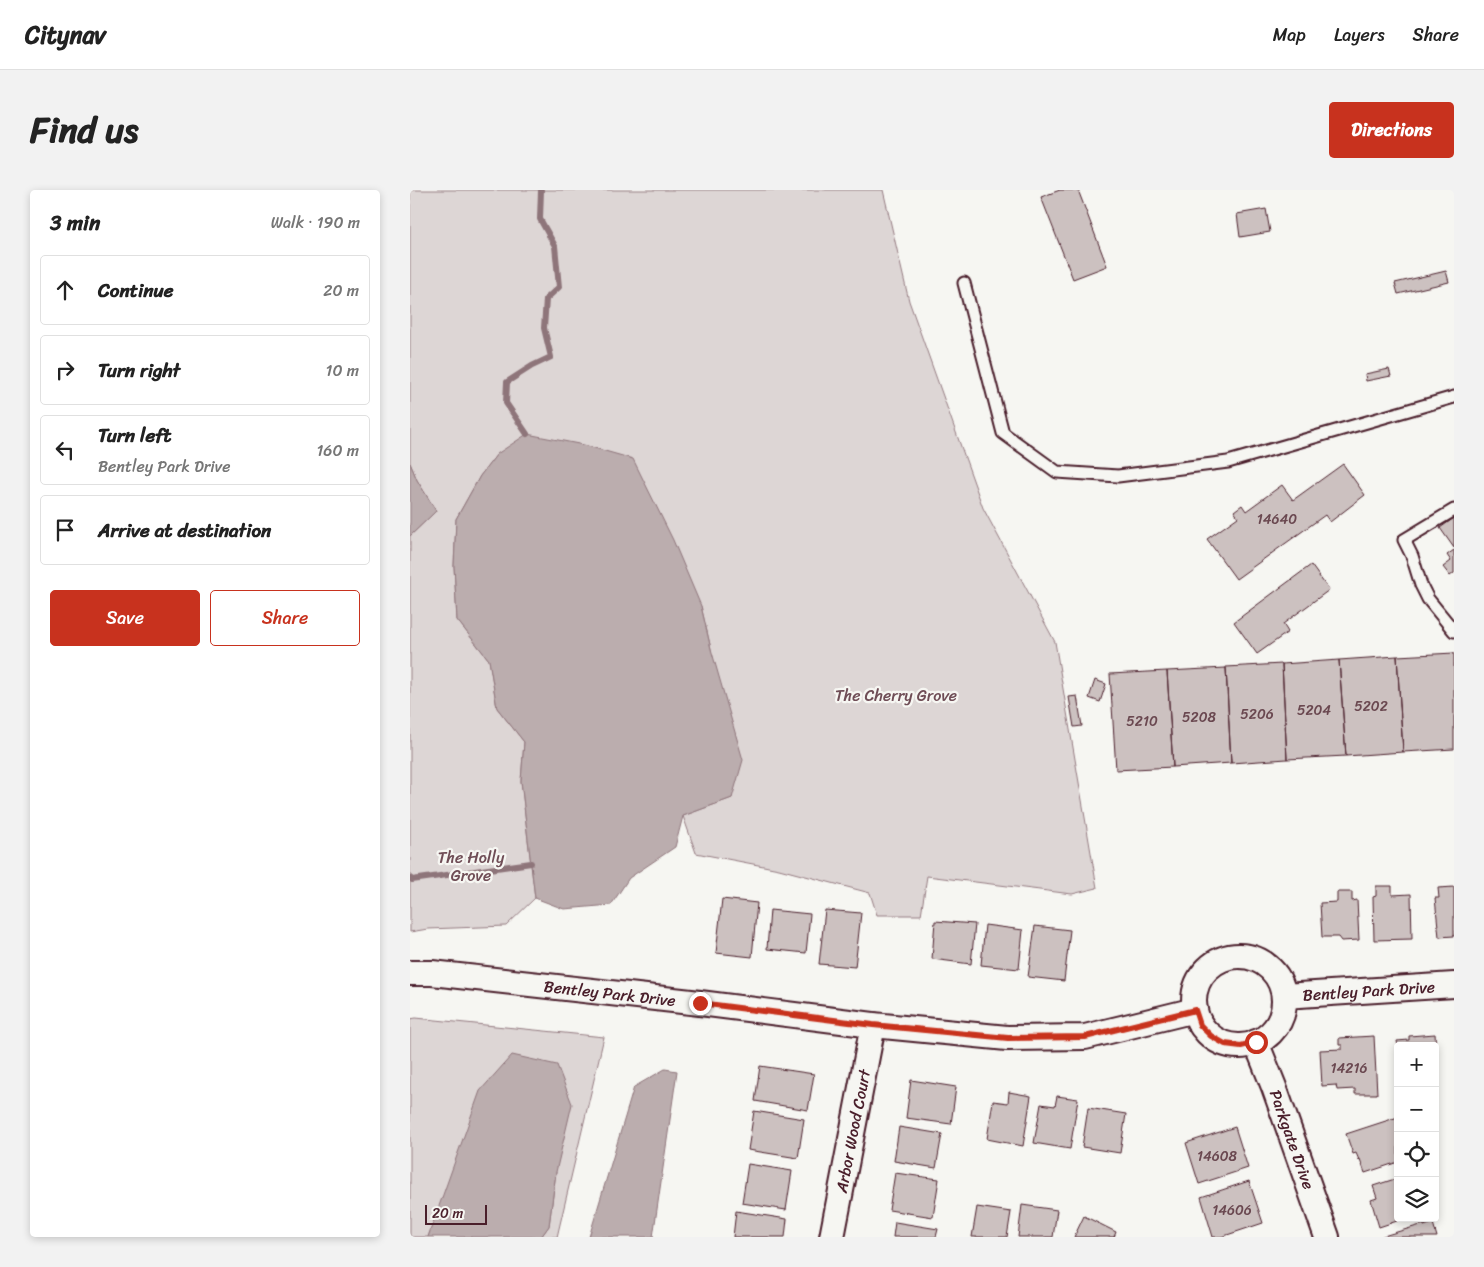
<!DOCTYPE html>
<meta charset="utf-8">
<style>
body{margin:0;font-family:Sriracha,sans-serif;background:#f2f2f2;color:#222}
.controls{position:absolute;right:15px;bottom:15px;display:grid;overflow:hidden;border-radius:5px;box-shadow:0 2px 8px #0003}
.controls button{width:45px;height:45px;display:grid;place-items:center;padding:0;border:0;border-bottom:1px solid #e0e0e0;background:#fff;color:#222;font:25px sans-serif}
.scale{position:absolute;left:15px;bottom:12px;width:62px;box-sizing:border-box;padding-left:5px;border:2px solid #4a1f2b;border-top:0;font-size:14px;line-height:18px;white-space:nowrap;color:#4a1f2b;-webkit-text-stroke:4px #f6f6f2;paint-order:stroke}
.stop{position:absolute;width:15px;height:15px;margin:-11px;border:4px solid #c8321e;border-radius:50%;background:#fff}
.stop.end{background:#c8321e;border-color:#fff;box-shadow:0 1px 5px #0008}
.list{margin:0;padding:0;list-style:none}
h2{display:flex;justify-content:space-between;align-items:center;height:65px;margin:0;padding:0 20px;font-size:21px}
h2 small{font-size:16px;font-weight:400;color:#767676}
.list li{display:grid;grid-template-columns:32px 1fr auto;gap:15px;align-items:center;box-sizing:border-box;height:70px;margin:0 10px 10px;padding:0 10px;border:1px solid #e0e0e0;border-radius:5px}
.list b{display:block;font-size:19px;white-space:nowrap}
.list p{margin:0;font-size:16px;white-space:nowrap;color:#767676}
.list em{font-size:16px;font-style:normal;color:#767676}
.actions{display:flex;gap:10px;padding:15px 20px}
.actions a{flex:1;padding:11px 0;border:1px solid #c8321e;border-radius:5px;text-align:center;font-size:18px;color:#c8321e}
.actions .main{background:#c8321e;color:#fff}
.icon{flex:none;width:28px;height:28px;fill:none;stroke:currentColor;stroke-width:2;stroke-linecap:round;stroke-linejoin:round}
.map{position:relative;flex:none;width:1044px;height:1047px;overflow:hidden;border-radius:5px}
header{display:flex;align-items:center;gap:30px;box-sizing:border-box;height:70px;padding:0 25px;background:#fff;border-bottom:1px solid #e0e0e0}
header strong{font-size:24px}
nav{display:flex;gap:28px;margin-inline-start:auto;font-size:18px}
.intro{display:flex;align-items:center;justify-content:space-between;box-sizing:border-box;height:120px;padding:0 30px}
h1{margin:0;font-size:35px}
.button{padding:12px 22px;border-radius:5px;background:#c8321e;color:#fff;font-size:18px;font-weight:700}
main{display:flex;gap:30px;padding:0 30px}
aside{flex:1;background:#fff;border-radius:5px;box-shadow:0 2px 8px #0003}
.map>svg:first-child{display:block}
</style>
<header>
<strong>Citynav</strong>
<nav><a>Map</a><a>Layers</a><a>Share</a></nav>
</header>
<div class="intro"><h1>Find us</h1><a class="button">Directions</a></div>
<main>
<aside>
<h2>3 min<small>Walk · 190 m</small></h2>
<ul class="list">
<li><svg class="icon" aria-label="ahead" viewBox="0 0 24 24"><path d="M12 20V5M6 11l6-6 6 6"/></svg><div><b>Continue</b></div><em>20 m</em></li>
<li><svg class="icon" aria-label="right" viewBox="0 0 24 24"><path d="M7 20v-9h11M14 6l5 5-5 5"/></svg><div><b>Turn right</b></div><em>10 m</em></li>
<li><svg class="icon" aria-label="left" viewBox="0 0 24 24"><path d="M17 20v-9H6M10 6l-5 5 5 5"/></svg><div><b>Turn left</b><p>Bentley Park Drive</p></div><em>160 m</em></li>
<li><svg class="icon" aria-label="arrive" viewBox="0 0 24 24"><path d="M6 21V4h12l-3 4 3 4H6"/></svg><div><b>Arrive at destination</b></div></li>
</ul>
<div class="actions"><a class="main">Save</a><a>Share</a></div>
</aside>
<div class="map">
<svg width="1044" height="1047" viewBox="0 0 1044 1047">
<rect width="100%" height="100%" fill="#f6f6f2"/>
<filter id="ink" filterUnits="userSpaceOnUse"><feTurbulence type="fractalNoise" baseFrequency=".02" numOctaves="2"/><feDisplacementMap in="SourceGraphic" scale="10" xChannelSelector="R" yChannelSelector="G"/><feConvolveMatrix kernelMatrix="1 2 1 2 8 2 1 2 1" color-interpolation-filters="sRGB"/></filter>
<g filter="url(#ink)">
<path fill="#ddd6d5" stroke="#947a80" d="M0,0H473L499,111L573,318L645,452L687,698L662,704L517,686L511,725H467L460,703L369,679L286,663L273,626L322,608L301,459L291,416L87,264L70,286L46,329L44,376L47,430L79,470L87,518L114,552L111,591L125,708L96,736L18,739L0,742V346L26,321L7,290L0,273Z
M6,828L194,847L147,1047H131L139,1036L146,982L29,1017L18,1047H0V829Z"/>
<path fill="#bbadae" stroke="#8e747a" d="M117,244L174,255L223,269L263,350L291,416L301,459L333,570L322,608L273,626L265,657L219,688L201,715L154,719L125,708L111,591L114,552L87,518L79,470L47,430L44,376L46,329L70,286L87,264Z
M0,273L7,290L26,321L0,346Z
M102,865L147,875L162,914L146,982L139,1036L131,1047H18L70,901Z
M255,879L267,881L243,1047H179L224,897Z"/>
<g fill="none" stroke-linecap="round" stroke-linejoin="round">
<path stroke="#8e747a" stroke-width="6" d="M117,244L96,213L97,192L122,176L141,167L134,138L136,109L149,97L145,56L130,29L131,0
M0,688L2,690L121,673"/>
</g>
<path fill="#ccc1c0" stroke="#4a1f2b" d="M650,0H668L697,76L663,89L631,7Z
M856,19L860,42L830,47L827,24Z
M1036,81L1039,92L988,104L985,93Z
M979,179L981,186L956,191L955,184Z
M933,274L955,305L920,332L915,325L826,389L797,349L828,327L824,321L832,315L836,321L872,295L883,310Z
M1044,328V358L1030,338Z
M1044,360V383L1040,386L1033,377L1041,371L1037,365Z
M901,375L919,400L873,434L878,442L847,464L824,432Z
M1044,463V559L993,562L987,466Z
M987,466L993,562L936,566L929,470Z
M929,470L936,566L877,569L872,474Z
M872,474L877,569L821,573L816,477Z
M816,478L821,573L763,577L757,481Z
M757,481L763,577L706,580L700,484Z
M685,490L696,494L690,512L679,508Z
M667,506L672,536L664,537L659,507Z
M966,696H982V705L1001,704L1002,749L964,750L963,707L966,706Z
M1044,697V746L1029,747L1025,708H1029L1028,698Z
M927,702H942V711L947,710L949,750L931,751L928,747H912L910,713L927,712Z
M312,709L347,713L342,767L306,763Z
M360,720L400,724L396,763L357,759Z
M415,720L451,723L445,777L409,774Z
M525,731L565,734L561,774L522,769Z
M575,735L613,740L609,779L571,775Z
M625,736L660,740L654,791L618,787Z
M1025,844L1028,888H1025V856H988L987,851L999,850V846Z
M964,846L967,904H945V899L927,900L926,895L912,896L910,860L932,859V855H929V848Z
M350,876L404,884L398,920L345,911Z
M501,890L546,897L541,934L496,928Z
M599,902L621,906L613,956L577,949L583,911L598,913Z
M647,906L668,909L660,959L624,953L631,914L645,916Z
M678,918L716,924L710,963L672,957Z
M344,921L394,929L388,968L338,960Z
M988,927V972L955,983L950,969L949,970L946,963L943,964L936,944Z
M489,937L532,944L526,978L484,971Z
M825,937L838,978L789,994L776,953Z
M338,974L382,981L376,1020L332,1013Z
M485,983L529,989L523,1027L479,1020Z
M988,988V1028H996L969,1037L961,1010L967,1008L963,996Z
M839,991L853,1033L811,1047H803L791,1007Z
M612,1015L647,1020L643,1047H608Z
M567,1017L601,1022L597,1047H562Z
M326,1021L377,1029L375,1047H323Z
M674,1026L706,1042L704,1047H664Z
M485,1032L528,1039L526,1047H483Z
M1023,1033L1027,1047H970L1014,1034V1036Z"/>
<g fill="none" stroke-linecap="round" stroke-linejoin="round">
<defs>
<path id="lane" d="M554,93L593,243L647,282L708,286L818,272L1044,207
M1044,320L994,350L1002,366L1011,395L1018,409L1044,441"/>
<g id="street">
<circle cx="829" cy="811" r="45"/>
<path id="s1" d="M0,783H22L290,813L463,835L597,848L675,847L785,820"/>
<path id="s2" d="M874,806L1044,795"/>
<path id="s3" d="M846,852L864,897L917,1047"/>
<path id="s4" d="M422,1047L463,835"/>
</g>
</defs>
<use href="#lane" stroke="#4a1f2b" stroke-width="15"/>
<use href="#street" stroke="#4a1f2b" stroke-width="28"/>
<use href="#lane" stroke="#f6f6f2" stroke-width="11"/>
<use href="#street" stroke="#f6f6f2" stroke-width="24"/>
</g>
</g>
<g fill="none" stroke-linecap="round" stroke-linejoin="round" filter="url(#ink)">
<path stroke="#c8321e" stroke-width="6" d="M290,813L463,835L598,848L675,847L785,820L790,835L801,846L815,854L831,856L846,852"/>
</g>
<g text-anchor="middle" stroke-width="4.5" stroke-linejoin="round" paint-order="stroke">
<g font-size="14" fill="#6a4850">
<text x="867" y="334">14640</text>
<text x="961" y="521">5202</text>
<text x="904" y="525">5204</text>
<text x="847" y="529">5206</text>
<text x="789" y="532">5208</text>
<text x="732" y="536">5210</text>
<text x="939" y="883">14216</text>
<text x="807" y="971">14608</text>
<text x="822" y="1025">14606</text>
</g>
<g font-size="16" fill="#6f4d56" stroke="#f6f6f2">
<text x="486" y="511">The Cherry Grove</text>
<text x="61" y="673">The Holly<tspan x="61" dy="18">Grove</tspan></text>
</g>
<g font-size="16" fill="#4a1f2b" stroke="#f6f6f2">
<text dy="6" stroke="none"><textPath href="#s2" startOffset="85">Bentley Park Drive</textPath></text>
<text dy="6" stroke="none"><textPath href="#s1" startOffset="201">Bentley Park Drive</textPath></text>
<text dy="6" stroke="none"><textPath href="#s4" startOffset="108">Arbor Wood Court</textPath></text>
<text dy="6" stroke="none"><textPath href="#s3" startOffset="104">Parkgate Drive</textPath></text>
</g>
</g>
</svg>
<div class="controls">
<button>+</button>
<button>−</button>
<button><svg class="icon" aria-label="locate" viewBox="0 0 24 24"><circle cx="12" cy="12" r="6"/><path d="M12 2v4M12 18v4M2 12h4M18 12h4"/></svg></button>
<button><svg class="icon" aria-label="layers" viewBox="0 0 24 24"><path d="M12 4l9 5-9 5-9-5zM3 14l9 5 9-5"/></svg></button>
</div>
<div class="scale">20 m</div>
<div class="stop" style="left:846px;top:852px"></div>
<div class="stop end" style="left:290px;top:813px"></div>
</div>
</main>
